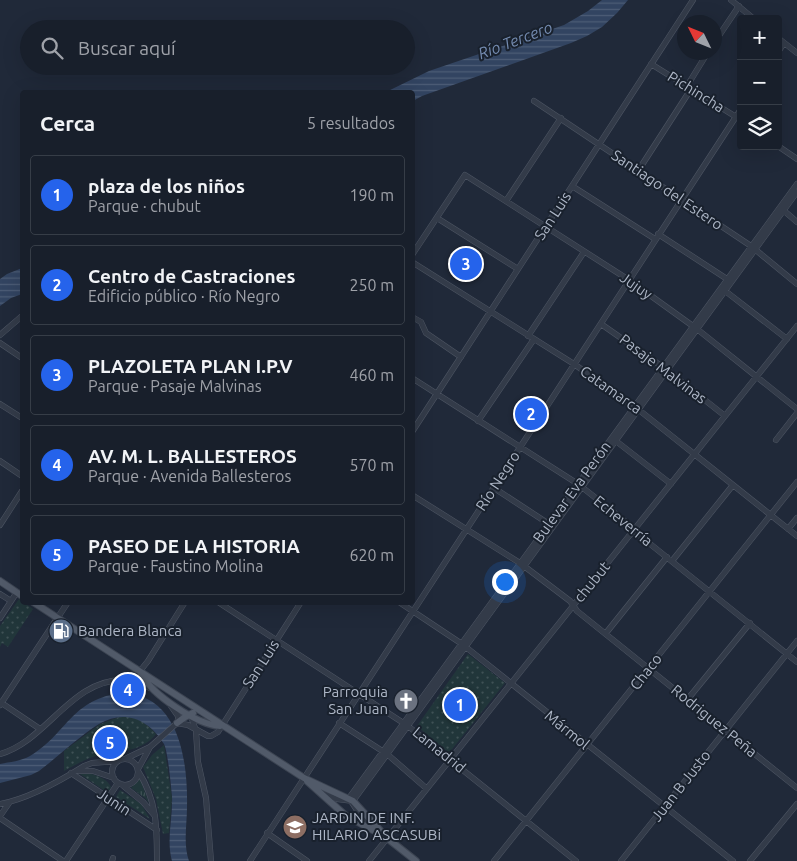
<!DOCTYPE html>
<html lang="es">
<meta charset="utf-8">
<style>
body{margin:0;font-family:Ubuntu,sans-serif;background:#212733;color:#f1f3f6}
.controls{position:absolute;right:15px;top:15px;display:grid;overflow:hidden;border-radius:5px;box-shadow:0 5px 20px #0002}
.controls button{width:45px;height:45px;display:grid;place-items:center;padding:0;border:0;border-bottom:1px solid #363d47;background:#181f2b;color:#f1f3f6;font:25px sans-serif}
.compass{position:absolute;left:677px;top:15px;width:45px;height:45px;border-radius:50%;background:#181f2b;box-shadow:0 5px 20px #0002;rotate:313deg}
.you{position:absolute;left:504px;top:581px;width:18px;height:18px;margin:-12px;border:4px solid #fff;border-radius:50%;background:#1a73e8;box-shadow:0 0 0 8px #1a73e833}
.badge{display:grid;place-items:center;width:32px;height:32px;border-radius:50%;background:#2563eb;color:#fff;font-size:16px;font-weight:700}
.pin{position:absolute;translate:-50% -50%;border:2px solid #fff;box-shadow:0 1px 5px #0006}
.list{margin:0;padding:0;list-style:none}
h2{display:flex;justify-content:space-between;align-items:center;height:65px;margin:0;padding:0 20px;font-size:21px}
h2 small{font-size:16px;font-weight:400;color:#9fa2a9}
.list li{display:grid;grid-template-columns:32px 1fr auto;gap:15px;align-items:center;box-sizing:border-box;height:80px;margin:0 10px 10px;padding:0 10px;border:1px solid #363d47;border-radius:5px}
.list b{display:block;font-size:19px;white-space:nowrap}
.list p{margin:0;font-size:16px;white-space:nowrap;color:#9fa2a9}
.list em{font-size:16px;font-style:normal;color:#9fa2a9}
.icon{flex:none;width:28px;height:28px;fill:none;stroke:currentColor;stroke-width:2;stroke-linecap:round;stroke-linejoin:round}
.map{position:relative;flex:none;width:797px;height:861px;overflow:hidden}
.search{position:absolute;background:#181f2b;box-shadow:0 5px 20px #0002;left:20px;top:20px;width:395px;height:55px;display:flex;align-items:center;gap:12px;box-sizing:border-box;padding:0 18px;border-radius:28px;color:#9fa2a9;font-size:19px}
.panel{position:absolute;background:#181f2b;box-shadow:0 5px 20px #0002;left:20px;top:90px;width:395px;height:515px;border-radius:5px}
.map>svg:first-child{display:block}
</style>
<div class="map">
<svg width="797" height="861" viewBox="0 0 797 861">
<defs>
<pattern id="grass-tufts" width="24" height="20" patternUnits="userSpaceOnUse" patternTransform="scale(1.25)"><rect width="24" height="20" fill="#21363a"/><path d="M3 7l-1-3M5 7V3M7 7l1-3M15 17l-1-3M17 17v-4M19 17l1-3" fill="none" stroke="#3f5155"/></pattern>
<pattern id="park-dots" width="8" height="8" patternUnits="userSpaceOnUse" patternTransform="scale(1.25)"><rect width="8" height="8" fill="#21363a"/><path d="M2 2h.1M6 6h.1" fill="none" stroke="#3f5155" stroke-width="1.8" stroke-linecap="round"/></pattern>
<pattern id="water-rules" width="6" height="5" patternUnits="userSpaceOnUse" patternTransform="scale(1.25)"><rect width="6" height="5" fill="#324461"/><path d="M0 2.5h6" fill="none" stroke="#4d5d76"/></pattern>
</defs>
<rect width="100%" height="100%" fill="#202939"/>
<path fill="url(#grass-tufts)" d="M140,779L149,803L145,798L131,788Z"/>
<path fill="url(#park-dots)" d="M19,599L33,609L8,647L2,643L0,647V626Z
M468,654L505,683L449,753L417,726Z
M122,716C138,717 145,722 156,734C142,752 120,751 99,755C87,758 75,765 64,771V751L100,724Z
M164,745L172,798L169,833L163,834L156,799L143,767L152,755Z
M87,773C96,775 107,778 111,787L108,793L80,774Z
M120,790L141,804L150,819L116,797Z"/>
<path fill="url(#water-rules)" d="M602,0H628L617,13L602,27L587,36L571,43L422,96L413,101L412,92H386L429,71L564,25L588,11Z
M22,268V294L11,298L0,306V279L7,274Z
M119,693C179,692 188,760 187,807C187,825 183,844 189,861H172C166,839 173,819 172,796C171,786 168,752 164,744C149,719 124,709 99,724C78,737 59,756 39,771L31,775L0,783V764C10,762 21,761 30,756C67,734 69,702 119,693Z"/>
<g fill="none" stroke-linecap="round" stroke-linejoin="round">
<defs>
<path id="minor" d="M731,0L754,19
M778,38L797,53
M714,43L739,6
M778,52L784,43
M651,64L741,120
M687,86L708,52
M534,101L751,246L797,284
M778,146L797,159
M638,171L691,89
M572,186L655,239
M506,201L561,118
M782,209L797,222
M437,218L518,269
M658,234L727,279
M412,255L465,175L629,280L697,329L797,409
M412,262L574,364L639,410L797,536
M724,290L787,339
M412,317L421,322L426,333L461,357
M601,324L667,370L725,416
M0,335L22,316
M528,336L584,252
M0,343L22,358
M412,378L578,484L630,525L639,535L797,662
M0,404L22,418
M478,421L534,339
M412,432L693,0
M776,440L797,413
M616,441L671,484
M0,461L22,476
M494,488L549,524
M412,495L520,563L570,601L577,611L797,788
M0,525L22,491
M788,529L797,518
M672,561L733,485
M0,594L11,601
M218,602L408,726L576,861
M399,602L462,644L733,861
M0,618L17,592
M606,633L667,557
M132,681L148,661L185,602
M687,700L750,623
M0,702L40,729
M0,705L68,602
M171,706L178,716V723
M191,716L196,731L198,762L206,798L211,861
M177,723L188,725L208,736H211L218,732L301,602
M339,723L387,754L426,788
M0,754C47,741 71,679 124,680C133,680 142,685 150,688
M127,758L150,747L177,723
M112 772a13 13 0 1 1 26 0a13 13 0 1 1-26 0Z
M138,769L150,747
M79,771H93L114,778
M138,771C157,800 157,828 157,861
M71,773L157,830
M121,784L143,802L155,816
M323,794L337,799L353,801L797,192
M0,804C28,799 60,781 84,766L92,763L117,761
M0,816L9,803
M0,818L63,861
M368,827L349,798L797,184
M267,833L307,861
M66,861L118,783
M112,861L113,858
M250,861L741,109
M369,861L797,326
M494,861L797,482
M621,861L797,641
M750,861L797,804"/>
<path id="major" d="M0,581L22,596
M33,602L304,778L353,801L387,838L416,861
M141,674C153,695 195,724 220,726
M177,723L185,717L193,713
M307,781L345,815L382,835"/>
</defs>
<use href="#minor" stroke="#4e5664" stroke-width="6"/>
<use href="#major" stroke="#3d4553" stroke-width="8"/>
<use href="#minor" stroke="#333b49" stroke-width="5"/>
<use href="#major" stroke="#515a69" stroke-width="6"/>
</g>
<defs>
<symbol id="fuel-disc" viewBox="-11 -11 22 22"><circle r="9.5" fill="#5c6f8a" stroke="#19212d"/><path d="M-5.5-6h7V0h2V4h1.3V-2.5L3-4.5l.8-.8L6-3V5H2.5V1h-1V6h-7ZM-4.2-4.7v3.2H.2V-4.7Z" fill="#fff"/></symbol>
<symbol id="church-disc" viewBox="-11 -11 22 22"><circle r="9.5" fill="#6b7280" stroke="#19212d"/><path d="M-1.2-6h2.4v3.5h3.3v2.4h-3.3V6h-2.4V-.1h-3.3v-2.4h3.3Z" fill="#fff"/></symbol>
<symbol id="school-disc" viewBox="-11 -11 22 22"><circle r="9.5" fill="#8d6e63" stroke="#19212d"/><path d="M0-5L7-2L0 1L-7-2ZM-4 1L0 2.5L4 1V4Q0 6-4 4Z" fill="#fff"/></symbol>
</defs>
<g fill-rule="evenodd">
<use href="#fuel-disc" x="47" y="617" width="28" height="28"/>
<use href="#church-disc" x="392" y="687" width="28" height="28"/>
<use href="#school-disc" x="281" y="813" width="28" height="28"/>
</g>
<g text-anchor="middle" stroke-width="4" stroke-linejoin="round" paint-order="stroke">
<g font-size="15" fill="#adb6c6" stroke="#19212d">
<text transform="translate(696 92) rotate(32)" y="5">Pichincha</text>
<text transform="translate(667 190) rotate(34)" y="5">Santiago del Estero</text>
<text transform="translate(553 216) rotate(-57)" y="5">San Luis</text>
<text transform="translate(636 286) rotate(35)" y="5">Jujuy</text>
<text transform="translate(663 369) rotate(37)" y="5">Pasaje Malvinas</text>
<text transform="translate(611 390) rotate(35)" y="5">Catamarca</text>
<text transform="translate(498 481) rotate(-57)" y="5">Río Negro</text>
<text transform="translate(572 492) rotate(-54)" y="5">Bulevar Eva Perón</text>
<text transform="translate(623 521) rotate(39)" y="5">Echeverría</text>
<text transform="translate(592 582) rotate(-51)" y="5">chubut</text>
<text transform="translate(261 664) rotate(-57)" y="5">San Luis</text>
<text transform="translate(646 672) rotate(-52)" y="5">Chaco</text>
<text transform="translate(714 721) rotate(39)" y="5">Rodriguez Peña</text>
<text transform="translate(567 730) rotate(39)" y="5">Mármol</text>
<text transform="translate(439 750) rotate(39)" y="5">Lamadrid</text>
<text transform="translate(681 786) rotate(-52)" y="5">Juan B Justo</text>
<text transform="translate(114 802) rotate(33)" y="5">Junin</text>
</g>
<g font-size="15" fill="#adb6c6" stroke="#19212d" text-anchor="start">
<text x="78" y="636">Bandera Blanca</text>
<text x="388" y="697" text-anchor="end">Parroquia<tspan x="388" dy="17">San Juan</tspan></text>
<text x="312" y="823">JARDIN DE INF.<tspan x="312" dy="17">HILARIO ASCASUBi</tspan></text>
</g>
<g font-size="16" font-style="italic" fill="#748bb0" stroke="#19212d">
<text transform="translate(515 40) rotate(-21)" y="6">Río Tercero</text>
</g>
</g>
</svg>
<div class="controls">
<button>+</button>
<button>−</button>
<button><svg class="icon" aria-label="layers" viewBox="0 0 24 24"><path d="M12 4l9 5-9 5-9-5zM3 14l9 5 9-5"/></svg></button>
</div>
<svg class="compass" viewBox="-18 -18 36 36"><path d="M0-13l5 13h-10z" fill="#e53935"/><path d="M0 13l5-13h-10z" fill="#9fa2a9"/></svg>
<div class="you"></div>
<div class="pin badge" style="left:460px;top:705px">1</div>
<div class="pin badge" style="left:531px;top:414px">2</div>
<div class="pin badge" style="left:466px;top:264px">3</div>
<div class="pin badge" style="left:128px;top:690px">4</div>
<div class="pin badge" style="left:110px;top:743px">5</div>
<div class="search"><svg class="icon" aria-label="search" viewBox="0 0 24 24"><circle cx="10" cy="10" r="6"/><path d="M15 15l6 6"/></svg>Buscar aquí</div>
<section class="panel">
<h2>Cerca<small>5 resultados</small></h2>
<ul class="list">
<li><span class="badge">1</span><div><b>plaza de los niños</b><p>Parque · chubut</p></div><em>190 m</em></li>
<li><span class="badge">2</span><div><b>Centro de Castraciones</b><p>Edificio público · Río Negro</p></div><em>250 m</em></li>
<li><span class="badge">3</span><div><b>PLAZOLETA PLAN I.P.V</b><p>Parque · Pasaje Malvinas</p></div><em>460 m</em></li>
<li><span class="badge">4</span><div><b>AV. M. L. BALLESTEROS</b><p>Parque · Avenida Ballesteros</p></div><em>570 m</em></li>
<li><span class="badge">5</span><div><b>PASEO DE LA HISTORIA</b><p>Parque · Faustino Molina</p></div><em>620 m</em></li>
</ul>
</section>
</div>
